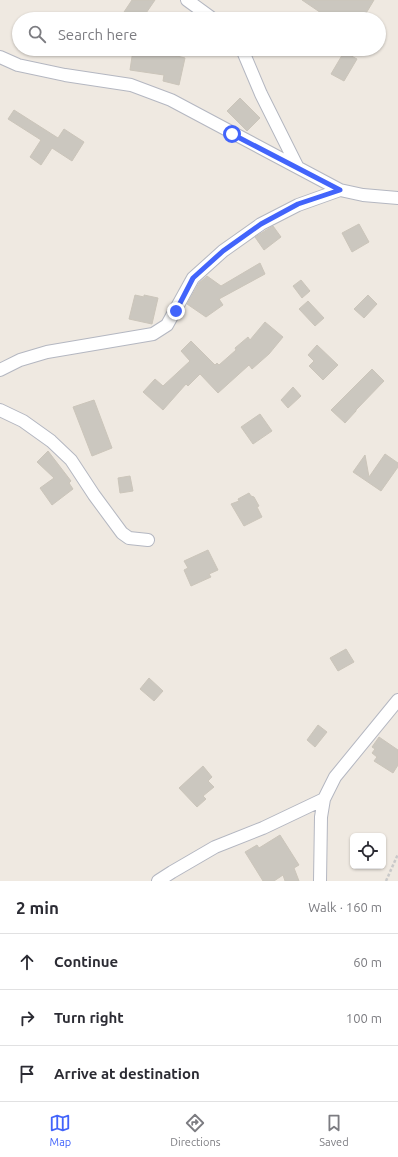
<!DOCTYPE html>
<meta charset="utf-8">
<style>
body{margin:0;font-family:Ubuntu,sans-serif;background:#f7f7f7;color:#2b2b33}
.controls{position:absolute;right:12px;bottom:12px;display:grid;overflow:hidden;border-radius:6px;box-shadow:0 1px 3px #0004}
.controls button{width:36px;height:36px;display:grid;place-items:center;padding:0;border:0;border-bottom:1px solid #e1e1e2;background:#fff;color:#2b2b33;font:20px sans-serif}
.stop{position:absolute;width:12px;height:12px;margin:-9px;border:3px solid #4264fb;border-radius:50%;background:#fff}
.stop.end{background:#4264fb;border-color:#fff;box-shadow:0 1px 4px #0008}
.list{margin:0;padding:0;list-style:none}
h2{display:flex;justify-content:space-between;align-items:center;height:52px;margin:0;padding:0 16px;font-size:17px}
h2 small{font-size:13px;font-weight:400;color:#7c7c81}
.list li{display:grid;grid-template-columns:26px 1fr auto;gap:12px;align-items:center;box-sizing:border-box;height:56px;padding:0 16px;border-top:1px solid #e1e1e2}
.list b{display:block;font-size:15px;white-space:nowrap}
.list em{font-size:13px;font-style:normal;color:#7c7c81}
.icon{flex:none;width:22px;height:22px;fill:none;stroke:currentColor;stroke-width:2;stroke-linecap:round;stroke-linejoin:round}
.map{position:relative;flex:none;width:398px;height:881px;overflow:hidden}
.search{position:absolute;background:#fff;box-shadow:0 1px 3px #0004;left:12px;right:12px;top:12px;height:44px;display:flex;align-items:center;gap:10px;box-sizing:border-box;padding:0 14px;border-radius:22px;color:#7c7c81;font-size:15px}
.sheet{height:220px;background:#fff}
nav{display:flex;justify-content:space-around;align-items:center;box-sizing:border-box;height:56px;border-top:1px solid #e1e1e2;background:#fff;font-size:11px;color:#7c7c81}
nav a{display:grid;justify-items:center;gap:2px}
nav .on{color:#4264fb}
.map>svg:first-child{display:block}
</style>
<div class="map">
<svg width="398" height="881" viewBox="0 0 398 881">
<rect width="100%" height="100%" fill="#efe9e1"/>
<path fill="#cbc7bf" stroke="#cbc5ba" d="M132,0H155L142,19H135L124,12Z
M302,0H374L365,15L361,19H330Z
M133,50L169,54L185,58L179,85L163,81L164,75L130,70Z
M344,52L357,59L344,81L331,74Z
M240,98L260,118L247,131L227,111Z
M14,110L58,138L64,129L84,142L72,161L52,148L41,165L30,157L41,140L8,119Z
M359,224L369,242L352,252L342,233Z
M273,226L281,237L264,250L255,237Z
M260,263L265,274L219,299L223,305L206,317L187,304L199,283L207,276L221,286Z
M301,280L310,291L302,298L293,286Z
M135,295L144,297V295L158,298L152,324L129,319Z
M368,295L377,304L364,318L354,309Z
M308,301L324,318L315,326L299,309Z
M265,322L283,337L269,354L252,369L249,365L218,393L200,374L188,386L186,384L163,410L143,392L155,379L163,386L190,361L181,351L191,341L215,365L217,363L219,365L236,350L235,348L248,337L250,340Z
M317,345L338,365L323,380L309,366L314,361L308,355Z
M372,369L384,381L356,410V411L345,423L331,410Z
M293,387L301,396L288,408L281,400Z
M94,400L112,448L92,456L73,407Z
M260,414L272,431L253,444L241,427Z
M48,451L71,481L69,483L73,489L52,505L40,488L54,478L37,462Z
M385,454L398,463V467L381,491L353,472L365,455L369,477Z
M130,476L133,491L120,493L118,478Z
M249,493L251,496L254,497L259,506L257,507L262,517L244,526L231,504L239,501L238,499Z
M208,550L218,570L209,574L211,577L191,586L184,570L188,568L184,561Z
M346,649L354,662L338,671L330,658Z
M149,678L163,691L154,701L140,689Z
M318,725L327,732L315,747L307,740Z
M379,737L398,750V765L393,773L374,761L377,757L372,753L375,749L372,747Z
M203,766L212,777L208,781L214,787L203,796L206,799L197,807L179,788Z
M280,835L299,865L294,868L299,881H285L283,875L274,881H263L245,852L257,845L259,848Z"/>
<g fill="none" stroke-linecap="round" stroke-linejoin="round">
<defs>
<path id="street" d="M187,0L213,19
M242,49L261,94L297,166
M0,57L18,65L65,75L131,85L171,100L340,190L363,195L398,198
M0,370L20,360L47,352L153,334L167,325L193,278L223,251L261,224L298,205L340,190
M0,410L23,421L51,441L71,460L94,495L122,533L129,538L148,540
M158,881L172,872L215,847L263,828L324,799
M320,881L321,817L324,799L335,777L398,700"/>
</defs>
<use href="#street" stroke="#b4b7c1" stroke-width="14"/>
<path stroke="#c9c9c9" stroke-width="2.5" stroke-dasharray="3 2" stroke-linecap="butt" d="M386,881L398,854"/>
<use href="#street" stroke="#fff" stroke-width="12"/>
</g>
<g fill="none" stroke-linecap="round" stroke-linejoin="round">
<path stroke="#4264fb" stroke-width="5" d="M176,311L193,278L223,251L261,224L298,204L340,190L232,134"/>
</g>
</svg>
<div class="controls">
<button><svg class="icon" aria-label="locate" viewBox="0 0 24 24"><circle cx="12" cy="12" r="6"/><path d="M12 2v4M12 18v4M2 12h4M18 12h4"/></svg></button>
</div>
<div class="stop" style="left:232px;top:134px"></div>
<div class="stop end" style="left:176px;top:311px"></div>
<div class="search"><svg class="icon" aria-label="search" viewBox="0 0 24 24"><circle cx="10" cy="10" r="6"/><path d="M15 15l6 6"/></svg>Search here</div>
</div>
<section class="sheet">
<h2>2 min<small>Walk · 160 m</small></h2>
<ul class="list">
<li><svg class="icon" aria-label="ahead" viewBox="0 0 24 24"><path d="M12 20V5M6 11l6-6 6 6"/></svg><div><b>Continue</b></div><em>60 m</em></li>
<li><svg class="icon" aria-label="right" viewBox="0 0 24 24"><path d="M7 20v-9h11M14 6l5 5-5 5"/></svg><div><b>Turn right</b></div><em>100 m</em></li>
<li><svg class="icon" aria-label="arrive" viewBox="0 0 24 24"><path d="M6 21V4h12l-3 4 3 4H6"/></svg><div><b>Arrive at destination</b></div></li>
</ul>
</section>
<nav>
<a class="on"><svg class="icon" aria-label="map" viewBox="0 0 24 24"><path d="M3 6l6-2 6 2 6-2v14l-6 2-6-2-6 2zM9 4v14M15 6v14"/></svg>Map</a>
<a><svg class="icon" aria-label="directions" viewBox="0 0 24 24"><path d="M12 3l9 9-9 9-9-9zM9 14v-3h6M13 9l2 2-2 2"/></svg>Directions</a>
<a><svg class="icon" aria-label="saved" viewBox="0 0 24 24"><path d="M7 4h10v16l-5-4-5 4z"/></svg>Saved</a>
</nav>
